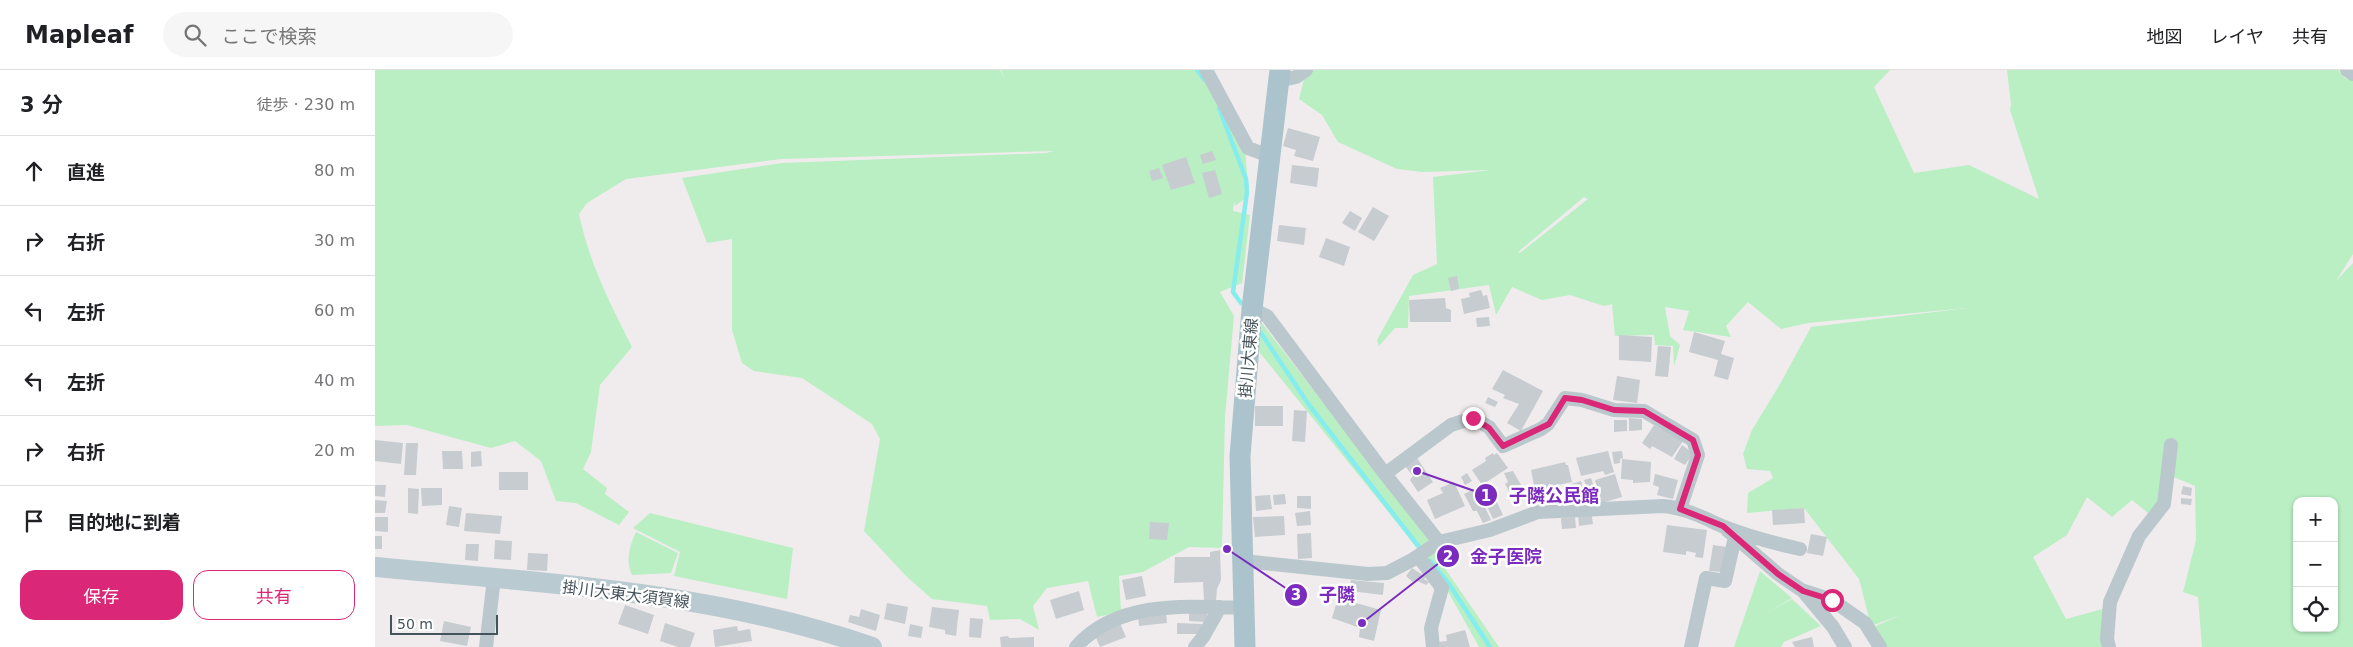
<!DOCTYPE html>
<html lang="ja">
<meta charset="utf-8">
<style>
body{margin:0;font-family:"DejaVu Sans","Noto Sans JP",sans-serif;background:#f6f6f6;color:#202124}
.controls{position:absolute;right:15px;bottom:15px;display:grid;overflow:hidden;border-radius:10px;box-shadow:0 1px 4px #0004}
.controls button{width:45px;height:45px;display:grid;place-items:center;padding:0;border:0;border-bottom:1px solid #e0e0e0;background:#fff;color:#202124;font:25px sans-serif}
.scale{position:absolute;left:15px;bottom:12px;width:108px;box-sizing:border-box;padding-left:5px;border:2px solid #45545a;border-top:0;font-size:14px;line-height:18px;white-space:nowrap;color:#45545a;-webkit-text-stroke:4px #fff;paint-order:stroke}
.stop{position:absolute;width:15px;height:15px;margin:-11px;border:4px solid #db2777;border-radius:50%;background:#fff}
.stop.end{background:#db2777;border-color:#fff;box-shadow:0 1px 5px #0008}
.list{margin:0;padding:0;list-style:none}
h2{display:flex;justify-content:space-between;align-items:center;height:65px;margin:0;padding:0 20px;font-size:21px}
h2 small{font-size:16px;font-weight:400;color:#757577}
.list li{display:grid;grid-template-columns:32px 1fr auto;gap:15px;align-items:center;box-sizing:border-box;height:70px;padding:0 20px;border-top:1px solid #e0e0e0}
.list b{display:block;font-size:19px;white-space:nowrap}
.list em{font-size:16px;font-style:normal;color:#757577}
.actions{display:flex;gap:10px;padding:15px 20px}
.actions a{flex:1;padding:11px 0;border:1px solid #db2777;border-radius:15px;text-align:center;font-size:18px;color:#db2777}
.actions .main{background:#db2777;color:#fff}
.icon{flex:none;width:28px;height:28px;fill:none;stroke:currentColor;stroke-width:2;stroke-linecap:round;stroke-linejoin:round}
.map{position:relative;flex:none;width:1978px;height:577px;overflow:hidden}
header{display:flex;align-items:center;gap:30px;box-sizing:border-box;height:70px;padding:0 25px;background:#fff;border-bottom:1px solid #e0e0e0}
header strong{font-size:24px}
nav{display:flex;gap:28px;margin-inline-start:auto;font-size:18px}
.search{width:350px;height:45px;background:#f6f6f6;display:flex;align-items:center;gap:12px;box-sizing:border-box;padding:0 18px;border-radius:28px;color:#757577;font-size:19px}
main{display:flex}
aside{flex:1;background:#fff}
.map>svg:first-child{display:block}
</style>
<header>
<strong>Mapleaf</strong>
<div class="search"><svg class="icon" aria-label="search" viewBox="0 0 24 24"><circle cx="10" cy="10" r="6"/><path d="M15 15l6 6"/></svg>ここで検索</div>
<nav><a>地図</a><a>レイヤ</a><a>共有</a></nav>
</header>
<main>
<aside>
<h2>3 分<small>徒歩 · 230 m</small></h2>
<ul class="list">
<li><svg class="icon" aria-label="ahead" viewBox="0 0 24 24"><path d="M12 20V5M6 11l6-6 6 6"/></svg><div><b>直進</b></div><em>80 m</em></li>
<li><svg class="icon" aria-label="right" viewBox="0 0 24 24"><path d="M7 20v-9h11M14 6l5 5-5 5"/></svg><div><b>右折</b></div><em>30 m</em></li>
<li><svg class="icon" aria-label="left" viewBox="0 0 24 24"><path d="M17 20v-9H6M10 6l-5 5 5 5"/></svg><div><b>左折</b></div><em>60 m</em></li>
<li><svg class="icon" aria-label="left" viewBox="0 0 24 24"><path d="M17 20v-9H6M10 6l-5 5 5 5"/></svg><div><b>左折</b></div><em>40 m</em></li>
<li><svg class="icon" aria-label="right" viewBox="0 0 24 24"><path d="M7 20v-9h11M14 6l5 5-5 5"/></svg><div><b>右折</b></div><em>20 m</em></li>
<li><svg class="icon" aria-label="arrive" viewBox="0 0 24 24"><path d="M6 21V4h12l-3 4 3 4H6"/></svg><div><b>目的地に到着</b></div></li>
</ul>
<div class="actions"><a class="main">保存</a><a>共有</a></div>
</aside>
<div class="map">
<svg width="1978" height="577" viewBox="0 0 1978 577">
<rect width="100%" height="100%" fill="#f0eced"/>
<path fill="#b9efc3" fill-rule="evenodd" d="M0,0H625L630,9L626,0H827L870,80L874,126L860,136L859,131L858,141L875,145L867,213L845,222L859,246L850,347L847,478L814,477L768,502L744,506L746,542L722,547L713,511L672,518L658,536L664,560L645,549L615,550L612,536L557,529L532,507L489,461L505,369L497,354L427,308L379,301L367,293L357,260V169L332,173L307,108L407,93L671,83L679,81L406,89L251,109L212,133L204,144C214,192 235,234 257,277L225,315L216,382L208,399L232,418L230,424L254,442L244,455L201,433L181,431L166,391L140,371L116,378L32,355L0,356Z
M927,0H1515L1499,17L1539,103L1594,95L1664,129L1635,40L1636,34L1632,0H1963L1970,8L1978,10V184L1961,211L1978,193V577H1827L1823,527L1808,522L1821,470L1820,416L1794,405L1789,434L1778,447L1757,430L1737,447L1712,427L1692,465L1658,487L1691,549L1735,537L1734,577H1505L1494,559L1526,545L1496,556L1484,509L1429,438L1372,443L1373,423L1398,408L1395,401L1372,399L1368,384L1377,360L1405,314L1436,257L1592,238L1433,253L1406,259L1373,232L1351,256L1356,267L1308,260L1314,241L1290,237L1295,266L1305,275L1299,297L1298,276L1280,275L1279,265L1240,266L1237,234L1229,236L1195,225L1167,230L1137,217L1121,245L1114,215L1034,226L1033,258H1020L1004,276L1002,270L1038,205L1062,194L1058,107L1116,100L1048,102L1022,99L963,72L947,45L924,29L930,5ZM1209,127L1213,129L1145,183L1143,182ZM1922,431H1959V558H1922Z
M886,252L1052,467L1069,497L1124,577H1104L1071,518L1048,485L881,278Z
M275,443L418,478L412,529L299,506L305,482L258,458Z
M261,462L303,483L296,503L257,505C250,491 255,475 261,462Z
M1385,501L1417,528L1393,542L1417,529L1446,556L1409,572L1406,577H1359Z"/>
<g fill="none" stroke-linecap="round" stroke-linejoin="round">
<path stroke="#85eded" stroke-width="4.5" d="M822,0L829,9
M844,38L871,109L872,122L858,222L866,233
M886,263L934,335L1047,481
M1055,491L1074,514L1115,577"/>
</g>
<path fill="#c6ccd0" d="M913,58L945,67L938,91L919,86L921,80L908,76Z
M837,81L841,90L828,94L825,85Z
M811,87L820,113L796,120L787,95Z
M917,95L944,98L942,117L915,113Z
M784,98L788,108L777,111L774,101Z
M840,100L847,124L834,128L827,103Z
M998,137L1014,146L999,171L983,162Z
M975,141L987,148L980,161L967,153Z
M904,155L931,158L929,175L902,171Z
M951,168L975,177L969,196L944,187Z
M1082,206L1084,219L1076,221L1073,208Z
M1106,220L1108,226L1112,225L1115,238L1089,244L1086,229L1095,227L1094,223Z
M1070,228L1071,238L1076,240V252H1035L1034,230Z
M1114,247L1115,256L1102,257L1101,248Z
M1319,262L1350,271L1346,284L1359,288L1353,310L1339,306L1343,290L1314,282Z
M1244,265L1277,267L1276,292L1244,290Z
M1283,276L1296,277L1293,307L1280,306Z
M1128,300L1168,321L1146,361L1132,353L1144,334L1128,328L1130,325L1117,319Z
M1242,306L1265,310L1262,333L1238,330Z
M1113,327L1123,332L1120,337L1110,333Z
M880,336H908V356H880Z
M919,340L932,341L930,372L917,371Z
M1254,348L1267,349V360L1254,361Z
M1239,350H1252V361L1239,362Z
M1279,355L1287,360L1288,358L1308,371L1297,387L1277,376L1275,379L1267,373Z
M0,370L28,373L26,394L0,391Z
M31,373H43L41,405H29Z
M1307,375L1318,383L1310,395L1299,389Z
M67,381H87L88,399H68Z
M106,381L107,396L96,397V382Z
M1233,381L1239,402L1230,405L1228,401L1206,406L1201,388Z
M1247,381L1248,388L1245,389V393L1239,394L1237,382Z
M1118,383L1119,385L1122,383L1133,398L1107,415L1097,400L1111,391L1110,388Z
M1042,388L1058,412L1043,422L1035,410L1038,406L1030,396Z
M1247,389L1276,392L1275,412L1258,413V410L1246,409Z
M1190,392L1191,395H1193L1197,412L1160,420L1156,400Z
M1138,401L1153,427L1141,434L1130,414L1133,412L1129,403Z
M124,402H153V420H124Z
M1092,403L1097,411L1090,415L1086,407Z
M1240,404L1247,427L1226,433L1220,410Z
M1280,404L1303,410L1298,429L1282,425L1284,417L1278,415Z
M1216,408L1219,417L1212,419L1209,410Z
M1206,411L1211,429L1199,433L1193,415Z
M1079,412L1090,436L1060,449L1052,430L1068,423L1065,418Z
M0,415H11L10,427L0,426Z
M1114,415L1128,445L1118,449L1104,419Z
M1808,416L1817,418L1816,426L1806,424Z
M33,418L44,419L43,444L33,443Z
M46,418H67V435L47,436Z
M1101,418L1116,450L1108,453L1102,441H1098L1089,424Z
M910,424L911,434L899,435L898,425Z
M895,425L897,439L881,441L880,426Z
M922,426H936V439L922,438Z
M1806,428L1817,429L1816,435L1806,434Z
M0,430L12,431L10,443H0Z
M74,436L87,438L84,457L71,455Z
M1429,438L1430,453L1398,455L1397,440Z
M935,441L936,455L922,456L920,443Z
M1216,441L1218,454L1204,456L1203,444Z
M91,443L127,446L125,464L89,461Z
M909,446L910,465L880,467L878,447Z
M0,447H13V462L0,461Z
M1200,447L1201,458L1187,459L1186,448Z
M775,452L794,453L792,470L774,469Z
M1292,455L1332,460L1328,488L1320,487L1321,483L1311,481V485L1288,482Z
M936,463L937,488L923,489L922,464Z
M1436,464L1452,467L1448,486L1432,483Z
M0,466H7V479H0Z
M120,470L137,471L136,490L119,489Z
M91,474H104L103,491L90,490Z
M1338,475L1352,477L1349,502L1334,501Z
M845,480L846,510L842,519L841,531L829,532L828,512L799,513L800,487H835V482Z
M153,483L173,484L172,501L152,500Z
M1037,498L1051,507L1049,509L1054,512L1051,515L1040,510L1038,512L1031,506Z
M767,506L771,526L751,530L747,510Z
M976,510L1009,513L1008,525L975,521Z
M704,521L709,540L681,549L675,530Z
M963,528L1006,540L999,571L984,567L985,558L957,548Z
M512,533L533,537L530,554L509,549Z
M250,535L279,545L273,564L243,554Z
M557,537L584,540L581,566L570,564V560L554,557Z
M486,539L505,545L501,561L473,552L475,545L484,547Z
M814,539L832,540V552L814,551Z
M791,543L792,553L764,556L763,546Z
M595,548L608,549L606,568L594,567Z
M69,551L96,557L92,576L65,571Z
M290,553L320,563L315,577H303L285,571Z
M745,553L751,567L725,577L719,563Z
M802,553L827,554L826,564H802Z
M535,554L548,557L546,568L533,566Z
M362,556L363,561L375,559L377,571L340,577L338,560Z
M1090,560L1095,577H1065L1064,572L1072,571L1071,565Z
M633,566L634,568L659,567V577H626L625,567Z
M1437,567L1439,577H1420L1417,572Z"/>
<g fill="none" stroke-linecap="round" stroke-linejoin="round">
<path stroke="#bac8cd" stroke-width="14" d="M831,0L873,78L894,86
M1972,0L1978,4
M903,11L921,7L931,0
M877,239L892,246L1010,404L1064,472
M1010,404L1076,355L1098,348L1114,357L1128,376L1166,359L1173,354L1190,328L1207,330L1239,340L1269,341L1318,370L1323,385L1305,439
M1352,460L1403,504L1428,521L1458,557L1470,577
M1043,486L1067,518L1056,558L1058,577
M868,491L993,504L1012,503L1037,490L1064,472L1115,460L1163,442L1288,436C1310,438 1327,447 1347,456C1372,466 1398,473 1425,479
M1429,521L1457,530L1490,553L1505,577
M111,577L119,508
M701,577C742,530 812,536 869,538
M820,577L828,567L845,537
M1316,577L1331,508L1350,511L1360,467
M1734,577L1732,569L1735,532L1764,466L1789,434L1796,375"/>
<path stroke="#b9cad1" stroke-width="20" d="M0,497C167,513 337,521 497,577"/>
<path stroke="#abc3cd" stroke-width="21" d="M870,577L865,386L877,239L905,0"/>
</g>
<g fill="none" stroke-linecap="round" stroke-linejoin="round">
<path stroke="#db2777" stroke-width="6" d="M1098,348L1114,358L1128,376L1174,354L1190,328L1207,330L1239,340L1269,341L1318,370L1323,385L1305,439L1348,456L1403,504L1428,521L1457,530"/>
</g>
<g text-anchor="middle" stroke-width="5" stroke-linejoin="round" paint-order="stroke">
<g font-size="16" fill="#45545a" stroke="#fff">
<text transform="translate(873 288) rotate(-85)" y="6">掛川大東線</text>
<text transform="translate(251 524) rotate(7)" y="6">掛川大東大須賀線</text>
</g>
</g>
<path fill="none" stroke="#7b2cbf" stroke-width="2" d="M1042 401L1111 425M987 553L1073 486M852 479L921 525"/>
<g fill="#7b2cbf" stroke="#fff" stroke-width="2">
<circle cx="1042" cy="401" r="5"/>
<circle cx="987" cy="553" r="5"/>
<circle cx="852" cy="479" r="5"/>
<circle cx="1111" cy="425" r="12"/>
<circle cx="1073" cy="486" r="12"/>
<circle cx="921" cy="525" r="12"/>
</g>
<g font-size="15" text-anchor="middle" font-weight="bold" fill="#fff">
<text x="1111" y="431">1</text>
<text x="1073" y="492">2</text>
<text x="921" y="530">3</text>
</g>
<g font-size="18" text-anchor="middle" font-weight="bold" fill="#7b2cbf" stroke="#fff" stroke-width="5" stroke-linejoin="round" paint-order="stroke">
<text x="1179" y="432">子隣公民館</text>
<text x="1131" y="493">金子医院</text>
<text x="962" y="531">子隣</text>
</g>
</svg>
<div class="controls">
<button>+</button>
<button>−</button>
<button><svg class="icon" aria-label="locate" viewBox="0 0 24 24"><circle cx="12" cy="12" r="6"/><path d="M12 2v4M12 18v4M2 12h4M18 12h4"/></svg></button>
</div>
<div class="scale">50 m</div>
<div class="stop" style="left:1457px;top:530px"></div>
<div class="stop end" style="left:1098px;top:348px"></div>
</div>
</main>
